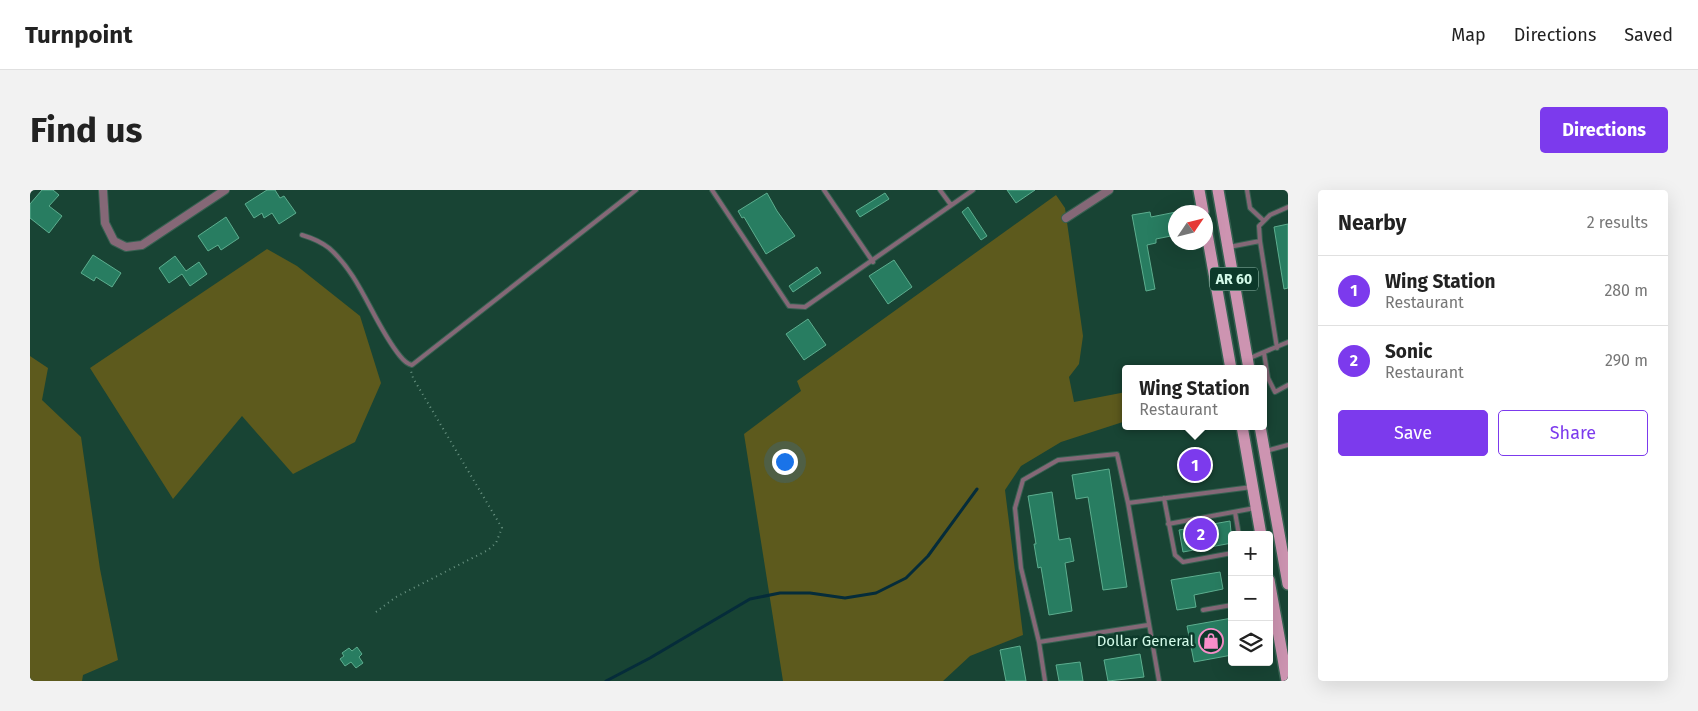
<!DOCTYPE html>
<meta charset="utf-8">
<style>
body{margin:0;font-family:"Fira Sans",sans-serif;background:#f2f2f2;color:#222}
.controls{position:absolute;right:15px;bottom:15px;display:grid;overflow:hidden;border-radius:5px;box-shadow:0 5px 20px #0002}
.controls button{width:45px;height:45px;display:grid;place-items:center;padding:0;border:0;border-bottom:1px solid #e0e0e0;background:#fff;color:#222;font:25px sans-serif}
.compass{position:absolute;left:1138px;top:15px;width:45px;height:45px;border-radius:50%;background:#fff;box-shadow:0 5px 20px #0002;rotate:55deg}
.you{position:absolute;left:754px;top:271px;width:18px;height:18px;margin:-12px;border:4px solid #fff;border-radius:50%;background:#1a73e8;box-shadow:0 0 0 8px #1a73e833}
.badge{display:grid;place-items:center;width:32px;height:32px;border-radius:50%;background:#7c3aed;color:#fff;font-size:16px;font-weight:700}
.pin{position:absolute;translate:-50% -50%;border:2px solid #fff;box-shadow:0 1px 5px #0006}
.popup{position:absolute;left:1092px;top:175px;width:145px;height:65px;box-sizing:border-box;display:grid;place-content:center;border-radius:5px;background:#fff;filter:drop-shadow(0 1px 4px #0005);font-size:16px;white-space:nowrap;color:#767676}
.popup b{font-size:19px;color:#222}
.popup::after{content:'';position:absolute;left:50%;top:100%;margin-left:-10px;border:10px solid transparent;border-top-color:#fff}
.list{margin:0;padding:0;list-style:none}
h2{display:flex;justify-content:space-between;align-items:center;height:65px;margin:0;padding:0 20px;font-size:21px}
h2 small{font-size:16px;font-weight:400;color:#767676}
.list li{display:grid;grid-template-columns:32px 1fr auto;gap:15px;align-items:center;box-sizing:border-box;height:70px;padding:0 20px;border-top:1px solid #e0e0e0}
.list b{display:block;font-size:19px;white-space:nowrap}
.list p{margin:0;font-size:16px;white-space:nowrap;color:#767676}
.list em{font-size:16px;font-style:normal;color:#767676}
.actions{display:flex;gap:10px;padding:15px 20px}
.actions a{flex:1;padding:11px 0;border:1px solid #7c3aed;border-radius:5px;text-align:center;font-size:18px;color:#7c3aed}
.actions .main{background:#7c3aed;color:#fff}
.icon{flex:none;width:28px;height:28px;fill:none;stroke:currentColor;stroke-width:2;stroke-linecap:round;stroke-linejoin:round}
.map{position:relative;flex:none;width:1258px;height:491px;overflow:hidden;border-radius:5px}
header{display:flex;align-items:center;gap:30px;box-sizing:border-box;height:70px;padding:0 25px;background:#fff;border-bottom:1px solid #e0e0e0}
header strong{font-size:24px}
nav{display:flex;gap:28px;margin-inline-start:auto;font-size:18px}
.intro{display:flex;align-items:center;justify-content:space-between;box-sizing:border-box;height:120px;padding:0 30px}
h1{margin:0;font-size:35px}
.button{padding:12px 22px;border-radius:5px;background:#7c3aed;color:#fff;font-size:18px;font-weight:700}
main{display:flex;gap:30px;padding:0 30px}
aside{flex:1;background:#fff;border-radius:5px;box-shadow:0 5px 20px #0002}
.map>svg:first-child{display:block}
</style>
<header>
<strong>Turnpoint</strong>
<nav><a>Map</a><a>Directions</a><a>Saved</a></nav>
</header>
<div class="intro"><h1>Find us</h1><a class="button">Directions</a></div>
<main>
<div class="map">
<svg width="1258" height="491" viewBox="0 0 1258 491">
<rect width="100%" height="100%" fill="#184434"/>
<path fill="#5d5a1d" d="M1026,5L1035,18L1053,146L1049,174L1039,187L1044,212L1096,202V231L1031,252L991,276L975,300L993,445L940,466L913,491H753L714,244L771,201L767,191Z
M237,59L267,76L330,126L351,193L325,252L263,284L212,226L143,309L60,178Z
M0,166L18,178L12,210L51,247L70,379L88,470L53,485L52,491H0Z"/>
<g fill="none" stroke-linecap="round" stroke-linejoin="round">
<path stroke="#052c3a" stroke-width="3" d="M576,491L620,468L720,409L750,403H780L815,408L846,403L876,388L898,366L947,299"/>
</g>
<path fill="#287d61" stroke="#5dae8f" d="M12,0H23L29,5L19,16L32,26L19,43L0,28V14Z
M237,0H245L250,8L254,6L266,23L249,34L242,23L234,28L232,23L224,28L215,14Z
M977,0H1005L986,13Z
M737,3L747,21L765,46L736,64L714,27L712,28L708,21Z
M855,3L859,9L830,27L826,21Z
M938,17L957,46L951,50L932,22Z
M1120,22L1121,27L1146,22V45L1126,49V53L1117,55L1125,99L1116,101L1102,25Z
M196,27L209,48L191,60L188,55L178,61L168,46Z
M1258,34V98L1254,99L1244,37Z
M63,65L91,83L82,97L66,87L64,91L51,83Z
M145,66L156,81L169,72L177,84L160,96L152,84L139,93L129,78Z
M864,70L882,97L858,114L839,86Z
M787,77L791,83L763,102L759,96Z
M778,129L796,155L774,170L756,144Z
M1169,262L1173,286L1161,289L1156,264Z
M1079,279L1097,397L1073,400L1058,307L1046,309L1042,285Z
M1022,302L1029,350L1040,348L1044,371L1035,373L1042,421L1019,425L1011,377L1008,378L1004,354H1006L998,306Z
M1200,331L1202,353L1153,362L1149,340Z
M1190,382L1193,399L1164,405L1166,417L1147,420L1141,390Z
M1202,428V465L1164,472L1157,436Z
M990,456L996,491H976L970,460Z
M327,457L332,464L329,467L333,473L326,478L321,472L315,476L310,469L314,466L312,463L319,458L322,461Z
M1110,464L1114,487L1078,491L1074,470Z
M1050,472L1053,491H1029L1026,475Z"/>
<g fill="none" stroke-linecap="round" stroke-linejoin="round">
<defs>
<path id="service" d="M682,0L759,116L775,117L943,0
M794,0L843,72
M910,0L921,15
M1217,0L1220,18L1234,31
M272,45C282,48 290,51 299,58C332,87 343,133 370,166C374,171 377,174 382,175L606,0
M1230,51L1229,36L1240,25L1258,17
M1199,57L1230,51L1247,158
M1234,163L1238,188L1245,202L1258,195
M1220,168L1258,152
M1236,261L1258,255
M1134,308L1145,365L1153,372L1202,363
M1098,313L1222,297
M1205,322L1209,345
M1138,334L1225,318
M1173,420L1202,415
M1009,452L1118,435
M1015,491L1009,452L991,378L985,318L993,290L1028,270L1087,264L1098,313L1129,491"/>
<path id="minor" d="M73,0L75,33L84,51L96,57L112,55L195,0
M1036,28L1079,0"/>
<path id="primary" d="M1169,0L1173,22
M1188,0L1219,179
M1176,38L1201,179
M1212,236L1231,345
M1230,236L1258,394
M1239,390L1257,491"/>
</defs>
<use href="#service" stroke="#366151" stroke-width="6"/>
<use href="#minor" stroke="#366151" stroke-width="10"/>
<use href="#primary" stroke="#366151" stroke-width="14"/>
<path stroke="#6a9483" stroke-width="2" stroke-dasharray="1 4" stroke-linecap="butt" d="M346,422L366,407L458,360L466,353L472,338L383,188L381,181"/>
<use href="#service" stroke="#856877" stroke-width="4"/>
<use href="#minor" stroke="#856877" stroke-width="8"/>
<use href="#primary" stroke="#cd94b1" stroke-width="11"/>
</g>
<defs>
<symbol id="shop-ring" viewBox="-11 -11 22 22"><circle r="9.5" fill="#0c392a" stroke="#f98fca" stroke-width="1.5"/><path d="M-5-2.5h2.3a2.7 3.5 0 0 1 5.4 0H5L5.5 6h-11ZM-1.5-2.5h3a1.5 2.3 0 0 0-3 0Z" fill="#f98fca"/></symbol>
</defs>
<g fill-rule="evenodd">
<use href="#shop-ring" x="1167" y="437" width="28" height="28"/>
</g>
<g text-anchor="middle" stroke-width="5" stroke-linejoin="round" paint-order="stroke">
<rect fill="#0c392a" stroke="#97c0b0" stroke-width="1" x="1180" y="77.5" width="48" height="23" rx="4"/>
<g font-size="14" font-weight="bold" fill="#d3fae9">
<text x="1204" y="94">AR 60</text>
</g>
<g font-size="15" fill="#d3fae9" stroke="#0c392a" text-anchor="end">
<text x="1164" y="456">Dollar General</text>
</g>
</g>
</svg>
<div class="controls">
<button>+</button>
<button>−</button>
<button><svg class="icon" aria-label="layers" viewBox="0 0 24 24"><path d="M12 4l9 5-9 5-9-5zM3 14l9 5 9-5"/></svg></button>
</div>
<svg class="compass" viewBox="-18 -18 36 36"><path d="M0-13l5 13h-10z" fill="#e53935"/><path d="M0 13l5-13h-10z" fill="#767676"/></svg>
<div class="you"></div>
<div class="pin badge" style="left:1165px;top:275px">1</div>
<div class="popup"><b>Wing Station</b>Restaurant</div>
<div class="pin badge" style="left:1171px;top:344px">2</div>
</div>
<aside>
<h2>Nearby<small>2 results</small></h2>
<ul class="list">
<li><span class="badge">1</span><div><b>Wing Station</b><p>Restaurant</p></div><em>280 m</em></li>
<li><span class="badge">2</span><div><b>Sonic</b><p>Restaurant</p></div><em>290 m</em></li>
</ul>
<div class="actions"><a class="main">Save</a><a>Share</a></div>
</aside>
</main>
